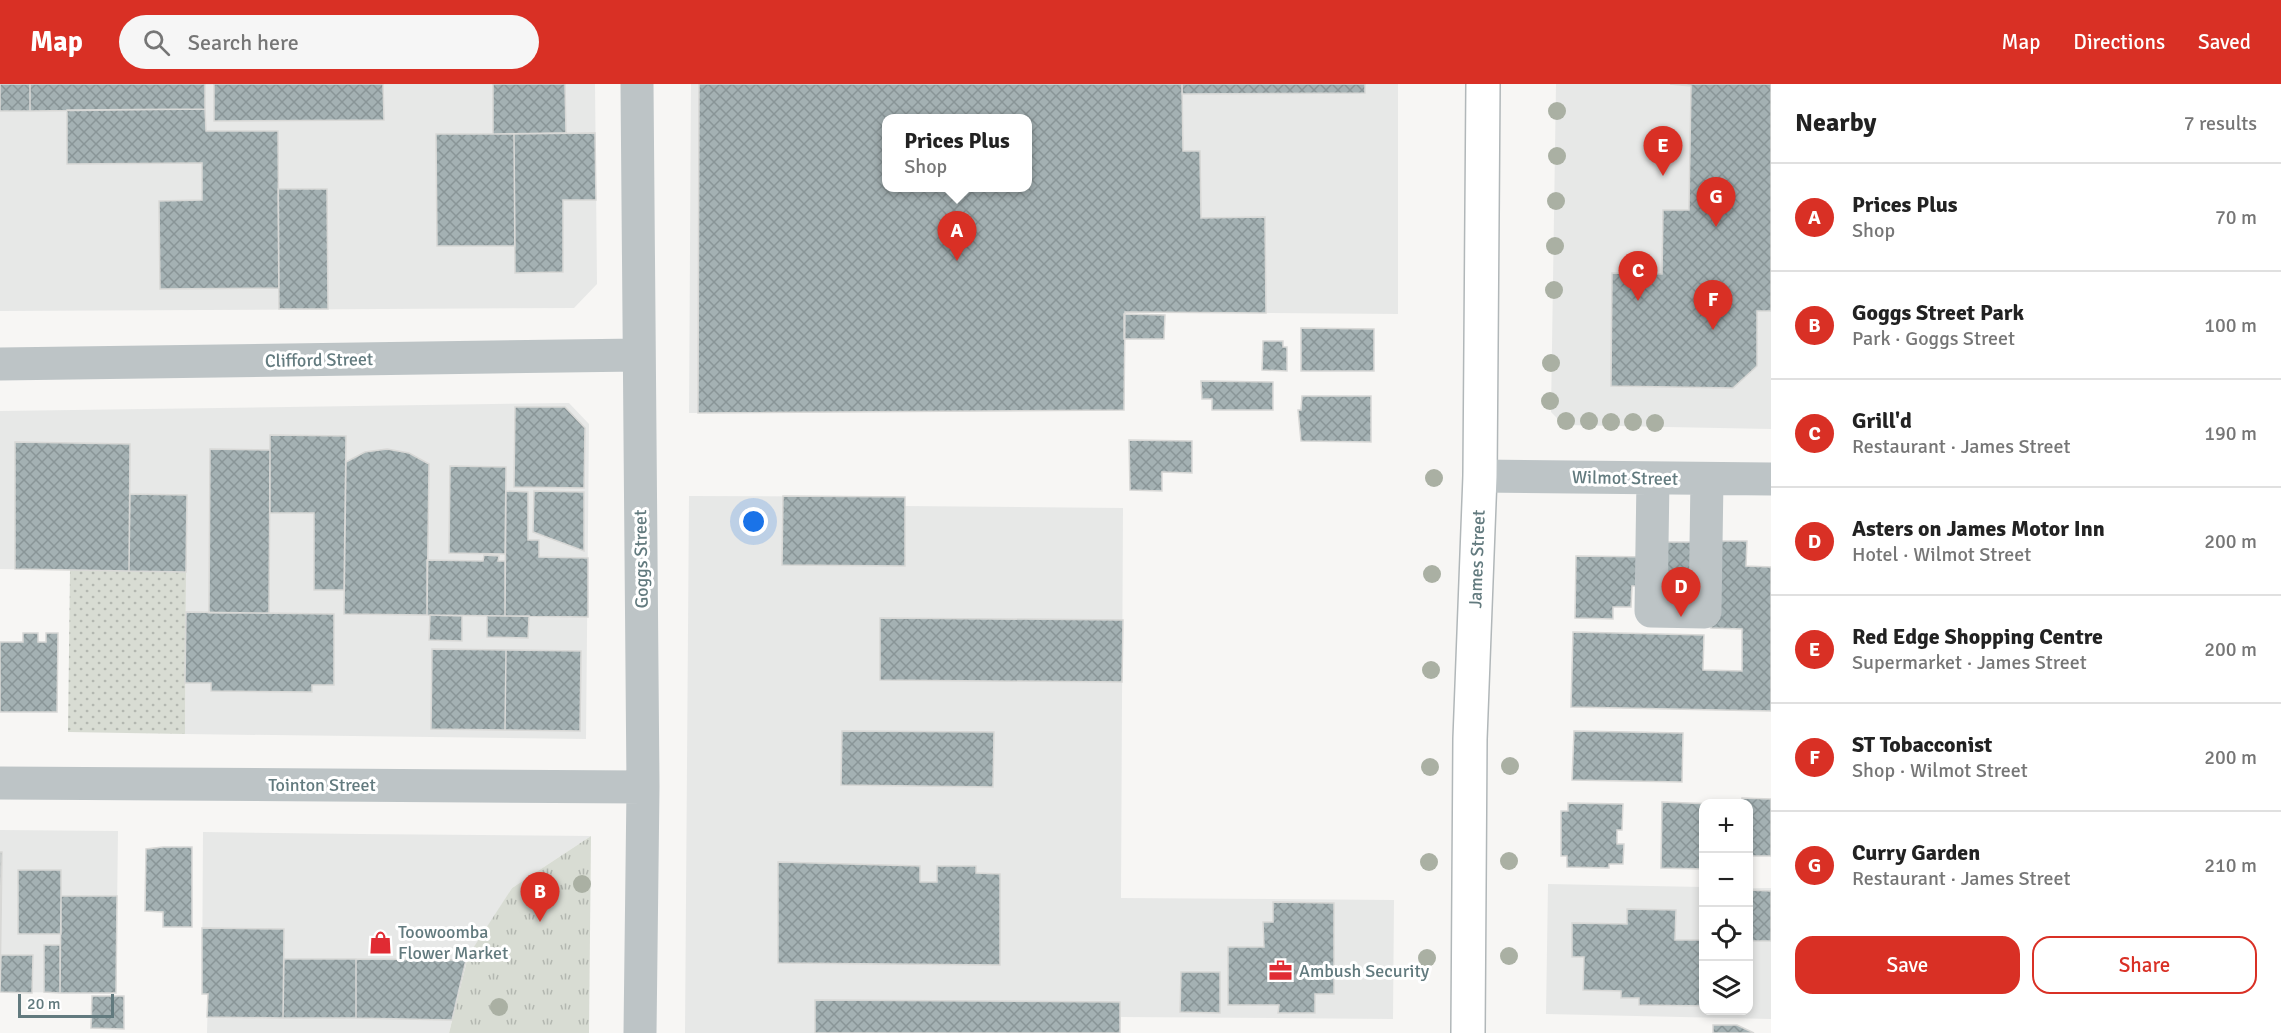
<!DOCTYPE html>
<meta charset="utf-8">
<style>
body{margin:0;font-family:Signika,sans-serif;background:#f6f6f6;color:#222}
.controls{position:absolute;right:18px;bottom:18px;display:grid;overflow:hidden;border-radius:12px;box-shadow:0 3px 9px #0003}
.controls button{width:54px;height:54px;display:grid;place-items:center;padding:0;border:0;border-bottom:2px solid #e0e0e0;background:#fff;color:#222;font:30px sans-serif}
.scale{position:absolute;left:18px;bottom:15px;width:96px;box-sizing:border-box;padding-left:6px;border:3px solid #627a7e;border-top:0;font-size:16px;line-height:21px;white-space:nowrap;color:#627a7e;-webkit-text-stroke:4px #fff;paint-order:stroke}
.you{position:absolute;left:754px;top:438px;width:21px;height:21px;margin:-15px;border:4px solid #fff;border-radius:50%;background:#1a73e8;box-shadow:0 0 0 9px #1a73e833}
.badge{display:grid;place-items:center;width:39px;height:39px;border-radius:50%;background:#d93025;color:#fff;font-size:20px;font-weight:700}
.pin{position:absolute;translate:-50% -50px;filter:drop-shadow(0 2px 3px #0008)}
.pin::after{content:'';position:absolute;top:32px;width:21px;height:18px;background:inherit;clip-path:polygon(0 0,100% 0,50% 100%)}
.popup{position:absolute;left:882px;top:30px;width:150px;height:78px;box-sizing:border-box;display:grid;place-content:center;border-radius:12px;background:#fff;filter:drop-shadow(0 2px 4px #0005);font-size:20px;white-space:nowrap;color:#767676}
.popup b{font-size:22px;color:#222}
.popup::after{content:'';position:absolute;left:50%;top:100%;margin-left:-12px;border:12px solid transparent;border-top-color:#fff}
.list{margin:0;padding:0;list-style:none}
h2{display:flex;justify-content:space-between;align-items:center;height:78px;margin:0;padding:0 24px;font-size:26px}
h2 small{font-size:20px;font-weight:400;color:#767676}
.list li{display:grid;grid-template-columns:39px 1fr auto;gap:18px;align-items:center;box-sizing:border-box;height:108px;padding:0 24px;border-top:2px solid #e0e0e0}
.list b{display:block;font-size:22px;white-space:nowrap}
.list p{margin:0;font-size:20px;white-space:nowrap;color:#767676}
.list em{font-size:20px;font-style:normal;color:#767676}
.actions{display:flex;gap:12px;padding:18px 24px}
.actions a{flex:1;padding:14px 0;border:2px solid #d93025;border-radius:18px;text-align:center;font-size:21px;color:#d93025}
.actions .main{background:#d93025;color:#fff}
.icon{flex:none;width:33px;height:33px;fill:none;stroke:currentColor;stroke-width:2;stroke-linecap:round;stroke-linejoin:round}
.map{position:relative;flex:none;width:1771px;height:949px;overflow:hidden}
header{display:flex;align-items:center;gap:36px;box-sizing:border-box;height:84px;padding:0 30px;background:#d93025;color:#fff}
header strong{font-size:28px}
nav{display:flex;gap:33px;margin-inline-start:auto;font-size:21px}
.search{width:420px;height:54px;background:#f6f6f6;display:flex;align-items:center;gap:15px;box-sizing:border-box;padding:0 21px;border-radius:33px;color:#767676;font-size:22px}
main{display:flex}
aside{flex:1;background:#fff}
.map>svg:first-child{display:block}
</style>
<header>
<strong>Map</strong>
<div class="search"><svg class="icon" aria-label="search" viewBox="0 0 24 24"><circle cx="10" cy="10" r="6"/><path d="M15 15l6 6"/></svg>Search here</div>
<nav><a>Map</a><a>Directions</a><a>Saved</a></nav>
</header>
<main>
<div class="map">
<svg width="1771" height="949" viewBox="0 0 1771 949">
<defs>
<pattern id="grass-dots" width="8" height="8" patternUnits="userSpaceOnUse" patternTransform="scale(1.5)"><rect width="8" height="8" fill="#d8dcd3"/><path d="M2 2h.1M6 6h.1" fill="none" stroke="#b3b7b0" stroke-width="1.8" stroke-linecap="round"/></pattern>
<pattern id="park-tufts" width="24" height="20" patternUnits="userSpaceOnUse" patternTransform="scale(1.5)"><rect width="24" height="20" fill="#d8dcd3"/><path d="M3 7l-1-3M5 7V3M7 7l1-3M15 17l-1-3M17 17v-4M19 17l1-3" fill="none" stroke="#b3b7b0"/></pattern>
<pattern id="building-cross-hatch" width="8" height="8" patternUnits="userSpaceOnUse" patternTransform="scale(1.5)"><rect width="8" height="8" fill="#a4b1b3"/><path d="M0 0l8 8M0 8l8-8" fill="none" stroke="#899597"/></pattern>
</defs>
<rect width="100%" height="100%" fill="#f7f6f4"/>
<path fill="#e7e8e7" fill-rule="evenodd" d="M0,0H595L597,200L574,224L0,227Z
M691,0H1398V230L1125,228L1124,326L689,329ZM886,34H1028V104H886Z
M1556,0H1771V345L1564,341L1551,328Z
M569,319L589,340L586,655L185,650L186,488L0,485V327Z
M689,412L905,413V422L1123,424L1121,814L1394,816L1393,935L1121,933L1120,949H685Z
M0,746L118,747L116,909L0,908Z
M203,748L361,750L591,752L512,804L466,877L449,949H207L208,911L202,910Z
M1548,800L1703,803L1704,926H1748L1749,804H1771V935L1546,930Z"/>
<path fill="url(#grass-dots)" d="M70,486L186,488L185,650L68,648Z"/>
<path fill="url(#park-tufts)" d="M591,752L589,949H449L468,872L512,804Z"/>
<path fill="url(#building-cross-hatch)" stroke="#d8d8d6" stroke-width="1.5" fill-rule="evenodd" d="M0,0H30V27H0Z
M30,0H205V25L30,27Z
M214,0H383L384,36L214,37Z
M493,0H565L566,49L493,50Z
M699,0H1182L1183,67H1200L1201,134L1265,133L1266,229L1125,228L1124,326L698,329ZM886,34H1028V104H886Z
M1182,0H1365V9L1182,10Z
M1670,0H1771V227H1757V282L1733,304L1611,302L1612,189L1662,190L1663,126H1689L1691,2Z
M205,25L206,47H278L279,204L160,205L159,117L202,116V79L67,80V26Z
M595,49L596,116H563V188L515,189L514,50Z
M436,50H514L515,162H437Z
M278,105H327L328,225H279Z
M1124,230L1165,231L1164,255H1124Z
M1301,244L1374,245V287H1301Z
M1263,257H1283V263H1287V287L1262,286Z
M1201,297L1273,298V326H1212V315H1202Z
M1302,312H1371V358L1301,357L1298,326H1301Z
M515,323H565L585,344L584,404L514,403Z
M270,351L346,352L344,506H314V429H270Z
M1129,356L1192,357V389L1162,388V407L1130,406Z
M15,358L130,360L129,487L15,485Z
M210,365L270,366L269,529H209Z
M387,365L409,369L429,380L427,531L344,530L346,378L365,368Z
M450,382L506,383L505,470L449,469Z
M506,407L528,408V456H539V473L588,474V533L505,532Z
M534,407L584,408V467L533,448Z
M130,410L187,411L186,488L129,487Z
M783,412L905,413V482L782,481Z
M1713,457H1747L1746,482L1771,483V627L1571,623L1573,548L1704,551L1703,586L1742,587V545L1711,544Z
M1661,458H1694L1693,519L1660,518Z
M484,471L499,472L498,477H505V532L427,531V476L483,477Z
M1576,472L1652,473L1651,502H1632L1631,523H1613V535L1575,534Z
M186,528L334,530V601H312V608L211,607V599H185Z
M430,531L462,532V557L429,556Z
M487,532H529L528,554L487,553Z
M880,534L1123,536L1122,598L880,596Z
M23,549H38V558H46V549H58L57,628H0V558H23Z
M432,565L506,566L505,646L431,645Z
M506,566L581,567L580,647L505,646Z
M842,647L994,648L993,703L841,701Z
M1574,647L1683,649L1682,698L1572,696Z
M1742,714L1771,715V772H1748V720H1742Z
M1662,718L1716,720H1704V785L1661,784Z
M1568,719L1623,720L1622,746H1617V760H1624L1623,780H1609V784L1567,783V772H1561V727H1568Z
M163,763H192V843H163V828L145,827L146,765Z
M0,768H2L0,908Z
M778,778L920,782V798H937V782H976V789L1000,790V881L778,879Z
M18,786H61V850H18Z
M1748,806L1771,807V857H1748Z
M61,812H117L116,909H60Z
M1273,818L1334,819V910H1315V929H1278L1279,921H1228V863H1264L1263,838H1273Z
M1627,825L1676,826L1675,856H1704V922L1639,921V914H1621V907L1583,906L1584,873H1572V839L1627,840Z
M202,844L284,845L283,934L207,933L208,910H202Z
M44,861H60V909L44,908Z
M1,871H33L32,909L0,908Z
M284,875H356V934H283Z
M356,875L466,876L452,936L356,934Z
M1181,888H1220V929L1180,928Z
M92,912H124V945L91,944Z
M815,916L1120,918V949H815Z
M1713,941H1737L1754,949H1713Z"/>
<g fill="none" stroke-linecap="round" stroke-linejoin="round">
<defs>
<path id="highway" d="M1468,949L1470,655L1480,392L1483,0"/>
</defs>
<use href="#highway" stroke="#b1b7b9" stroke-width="36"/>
<path stroke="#bdc4c6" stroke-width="33" d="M637,0L643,703L640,949
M0,280L638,271
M1480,392L1771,395
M1653,395L1651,527L1705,528L1707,395
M0,699L643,703"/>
<use href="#highway" stroke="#fff" stroke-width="33"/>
</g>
<g fill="#aab0a3">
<circle cx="1557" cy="27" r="9"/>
<circle cx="1557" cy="72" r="9"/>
<circle cx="1556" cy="117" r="9"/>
<circle cx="1555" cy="162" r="9"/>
<circle cx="1554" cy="206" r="9"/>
<circle cx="1551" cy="279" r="9"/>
<circle cx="1550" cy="317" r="9"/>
<circle cx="1566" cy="337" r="9"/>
<circle cx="1589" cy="337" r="9"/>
<circle cx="1611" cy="338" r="9"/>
<circle cx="1633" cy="338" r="9"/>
<circle cx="1655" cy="339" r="9"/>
<circle cx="1434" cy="394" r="9"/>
<circle cx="1432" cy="490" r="9"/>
<circle cx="1431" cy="586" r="9"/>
<circle cx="1510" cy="682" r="9"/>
<circle cx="1430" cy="683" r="9"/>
<circle cx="1509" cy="777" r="9"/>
<circle cx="1429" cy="778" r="9"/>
<circle cx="582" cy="800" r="9"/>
<circle cx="1509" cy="872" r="9"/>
<circle cx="1427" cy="874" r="9"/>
<circle cx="499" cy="923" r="9"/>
</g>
<defs>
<symbol id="shop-bare" viewBox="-9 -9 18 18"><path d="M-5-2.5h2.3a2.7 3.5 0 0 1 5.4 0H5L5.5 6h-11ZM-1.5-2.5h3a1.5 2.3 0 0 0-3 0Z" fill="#e02b33" stroke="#fff" stroke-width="2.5" paint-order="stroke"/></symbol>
<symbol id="office-bare" viewBox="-9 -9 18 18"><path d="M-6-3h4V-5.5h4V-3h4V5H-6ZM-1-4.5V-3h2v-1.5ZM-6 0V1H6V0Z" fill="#e02b33" stroke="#fff" stroke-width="2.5" paint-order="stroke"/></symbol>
</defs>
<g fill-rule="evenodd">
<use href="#shop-bare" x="364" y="842" width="33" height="33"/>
<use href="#office-bare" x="1264" y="870" width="33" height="33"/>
</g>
<g text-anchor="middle" stroke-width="6" stroke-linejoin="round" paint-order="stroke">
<g font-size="18" fill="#627a7e" stroke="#fff">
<text transform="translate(319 276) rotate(-1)" y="6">Clifford Street</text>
<text transform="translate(1625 394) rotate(1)" y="6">Wilmot Street</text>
<text transform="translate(641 475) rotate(-91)" y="6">Goggs Street</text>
<text transform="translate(1477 475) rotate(-88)" y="6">James Street</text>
<text x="322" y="707">Tointon Street</text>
</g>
<g font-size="18" fill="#627a7e" stroke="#fff" text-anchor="start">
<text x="398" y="854">Toowoomba<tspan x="398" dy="21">Flower Market</tspan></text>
<text x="1299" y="893">Ambush Security</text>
</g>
</g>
</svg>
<div class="controls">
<button>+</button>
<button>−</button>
<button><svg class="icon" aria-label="locate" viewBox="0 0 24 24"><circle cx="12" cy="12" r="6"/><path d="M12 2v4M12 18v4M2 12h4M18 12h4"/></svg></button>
<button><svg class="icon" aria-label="layers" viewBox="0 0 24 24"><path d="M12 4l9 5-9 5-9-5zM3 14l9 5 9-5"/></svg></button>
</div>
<div class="scale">20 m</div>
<div class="you"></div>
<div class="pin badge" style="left:957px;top:177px">A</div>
<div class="popup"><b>Prices Plus</b>Shop</div>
<div class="pin badge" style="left:540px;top:838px">B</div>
<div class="pin badge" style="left:1638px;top:217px">C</div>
<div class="pin badge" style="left:1681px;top:533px">D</div>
<div class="pin badge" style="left:1663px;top:92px">E</div>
<div class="pin badge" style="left:1713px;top:246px">F</div>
<div class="pin badge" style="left:1716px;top:143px">G</div>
</div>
<aside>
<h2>Nearby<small>7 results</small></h2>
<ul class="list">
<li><span class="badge">A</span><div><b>Prices Plus</b><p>Shop</p></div><em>70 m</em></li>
<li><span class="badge">B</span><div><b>Goggs Street Park</b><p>Park · Goggs Street</p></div><em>100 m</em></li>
<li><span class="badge">C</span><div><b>Grill'd</b><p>Restaurant · James Street</p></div><em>190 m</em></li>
<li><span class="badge">D</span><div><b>Asters on James Motor Inn</b><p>Hotel · Wilmot Street</p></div><em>200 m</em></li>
<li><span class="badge">E</span><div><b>Red Edge Shopping Centre</b><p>Supermarket · James Street</p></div><em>200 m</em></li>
<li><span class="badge">F</span><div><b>ST Tobacconist</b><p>Shop · Wilmot Street</p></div><em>200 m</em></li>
<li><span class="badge">G</span><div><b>Curry Garden</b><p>Restaurant · James Street</p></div><em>210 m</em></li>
</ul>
<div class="actions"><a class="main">Save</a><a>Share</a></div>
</aside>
</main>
